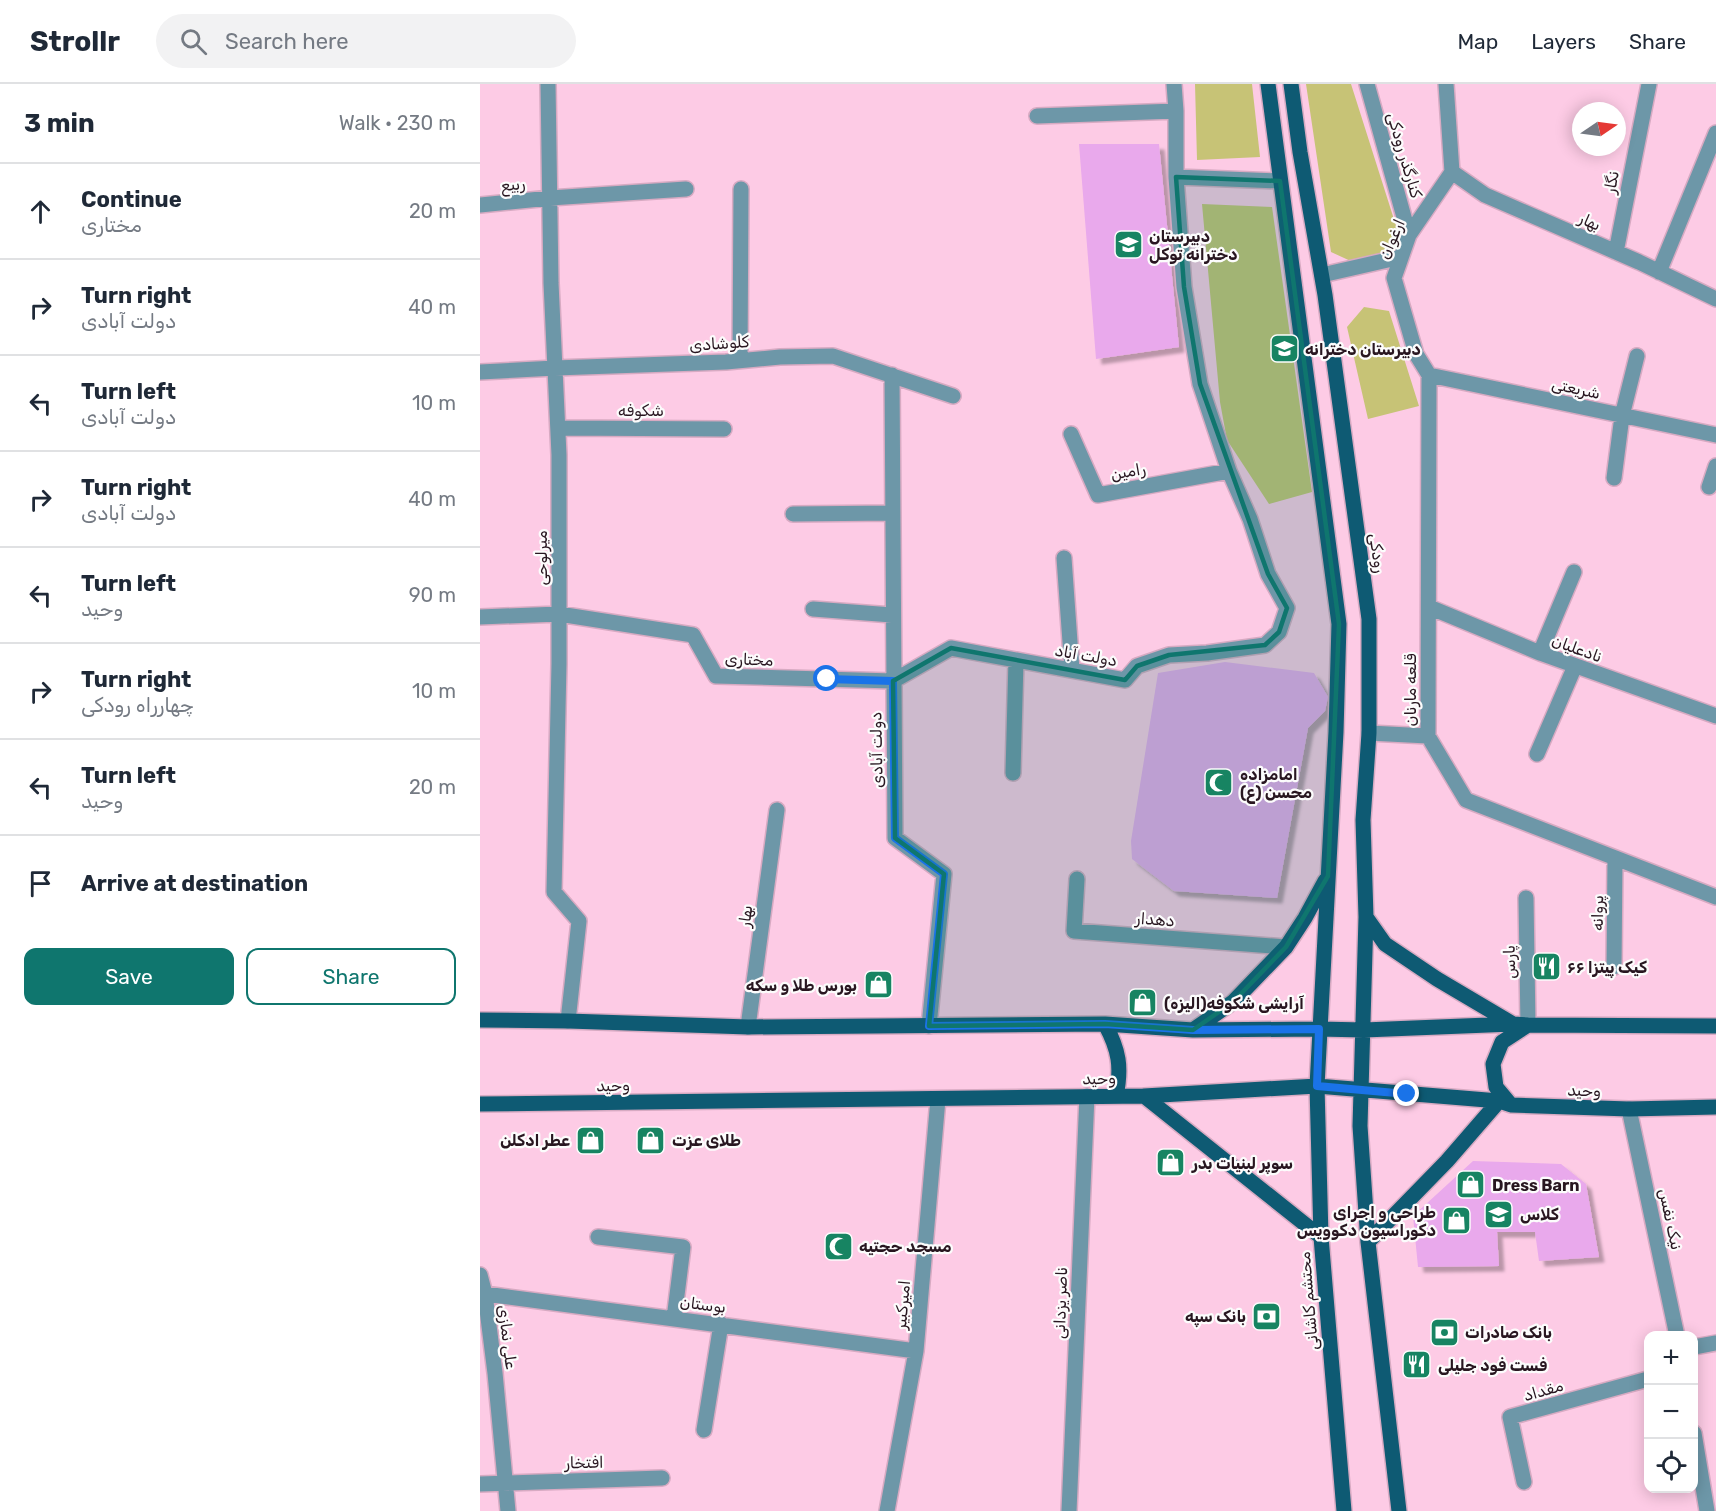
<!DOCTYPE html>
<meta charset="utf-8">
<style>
body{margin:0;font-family:Rubik,"Noto Sans Arabic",sans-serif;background:#f2f2f3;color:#1f2937}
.controls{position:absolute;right:18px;bottom:18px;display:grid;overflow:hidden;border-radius:12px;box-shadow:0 3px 15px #0003}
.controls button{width:54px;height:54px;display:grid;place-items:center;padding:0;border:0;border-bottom:2px solid #e0e1e3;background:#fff;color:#1f2937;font:30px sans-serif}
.compass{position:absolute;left:1092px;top:18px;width:54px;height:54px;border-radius:50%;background:#fff;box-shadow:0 3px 15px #0003;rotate:77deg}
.stop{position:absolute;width:18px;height:18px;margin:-14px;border:4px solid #1a73e8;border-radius:50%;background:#fff}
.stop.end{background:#1a73e8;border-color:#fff;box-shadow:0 2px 6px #0008}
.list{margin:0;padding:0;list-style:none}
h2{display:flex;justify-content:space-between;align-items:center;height:78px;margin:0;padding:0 24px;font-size:26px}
h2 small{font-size:20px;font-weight:400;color:#747a83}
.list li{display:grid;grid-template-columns:39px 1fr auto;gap:18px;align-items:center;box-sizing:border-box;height:96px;padding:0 24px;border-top:2px solid #e0e1e3}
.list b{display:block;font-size:22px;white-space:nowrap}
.list p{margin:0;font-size:20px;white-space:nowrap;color:#747a83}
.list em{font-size:20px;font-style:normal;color:#747a83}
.actions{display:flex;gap:12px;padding:18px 24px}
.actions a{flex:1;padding:14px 0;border:2px solid #0f766e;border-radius:12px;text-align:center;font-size:21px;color:#0f766e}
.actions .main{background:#0f766e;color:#fff}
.icon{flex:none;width:33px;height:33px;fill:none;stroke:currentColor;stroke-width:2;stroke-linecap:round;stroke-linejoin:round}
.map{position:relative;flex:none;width:1236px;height:1427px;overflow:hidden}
header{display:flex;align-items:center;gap:36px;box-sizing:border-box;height:84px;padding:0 30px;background:#fff;border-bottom:2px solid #e0e1e3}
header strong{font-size:28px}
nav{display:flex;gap:33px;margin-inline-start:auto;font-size:21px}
.search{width:420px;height:54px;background:#f2f2f3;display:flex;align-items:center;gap:15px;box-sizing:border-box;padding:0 21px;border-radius:33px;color:#747a83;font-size:22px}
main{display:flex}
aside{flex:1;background:#fff}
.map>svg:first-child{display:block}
</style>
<header>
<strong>Strollr</strong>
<div class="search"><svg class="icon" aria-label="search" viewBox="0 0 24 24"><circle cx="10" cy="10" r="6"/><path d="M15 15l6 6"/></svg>Search here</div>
<nav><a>Map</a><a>Layers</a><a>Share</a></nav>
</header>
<main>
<aside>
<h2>3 min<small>Walk · 230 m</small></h2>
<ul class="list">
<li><svg class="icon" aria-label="ahead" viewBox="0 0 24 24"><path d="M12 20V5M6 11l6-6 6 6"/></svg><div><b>Continue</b><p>مختاری</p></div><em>20 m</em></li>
<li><svg class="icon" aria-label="right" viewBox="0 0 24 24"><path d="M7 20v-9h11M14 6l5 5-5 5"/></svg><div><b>Turn right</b><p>دولت آبادی</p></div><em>40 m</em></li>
<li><svg class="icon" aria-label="left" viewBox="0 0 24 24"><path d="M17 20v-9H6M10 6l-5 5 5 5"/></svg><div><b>Turn left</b><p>دولت آبادی</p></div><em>10 m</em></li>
<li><svg class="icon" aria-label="right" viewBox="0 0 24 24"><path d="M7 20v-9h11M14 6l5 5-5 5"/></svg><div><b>Turn right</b><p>دولت آبادی</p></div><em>40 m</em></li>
<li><svg class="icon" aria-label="left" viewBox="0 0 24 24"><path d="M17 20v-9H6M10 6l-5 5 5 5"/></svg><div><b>Turn left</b><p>وحید</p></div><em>90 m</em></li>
<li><svg class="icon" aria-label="right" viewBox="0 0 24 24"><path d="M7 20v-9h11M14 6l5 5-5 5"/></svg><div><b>Turn right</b><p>چهارراه رودکی</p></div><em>10 m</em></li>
<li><svg class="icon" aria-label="left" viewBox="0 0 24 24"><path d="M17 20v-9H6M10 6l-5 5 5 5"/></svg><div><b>Turn left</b><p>وحید</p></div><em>20 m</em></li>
<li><svg class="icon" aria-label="arrive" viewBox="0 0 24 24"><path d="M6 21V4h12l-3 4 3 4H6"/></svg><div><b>Arrive at destination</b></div></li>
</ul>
<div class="actions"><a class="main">Save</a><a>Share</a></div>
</aside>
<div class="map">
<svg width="1236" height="1427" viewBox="0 0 1236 1427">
<defs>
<filter id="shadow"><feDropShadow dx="5.5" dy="5.5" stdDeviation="1.5" flood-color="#0004"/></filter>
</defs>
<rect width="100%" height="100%" fill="#fdcbe5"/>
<path fill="#c7c376" d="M715,0H772L780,73L717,76Z
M826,0H871L918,148L916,164L875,179L851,168Z
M722,120L792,123L832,408L789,420L747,356L740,318Z
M884,223L909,227L939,322L888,335L867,243Z"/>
<path fill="#e9a9ec" filter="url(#shadow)" d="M599,60H679L699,263L616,275Z
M745,578L834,589L848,613L845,627L828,644L797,814L694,807L652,775L651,757L678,589Z
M993,1077L1081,1080L1106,1100L1119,1173L1059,1177L1055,1148H1017L1019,1182L938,1183L933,1132Z"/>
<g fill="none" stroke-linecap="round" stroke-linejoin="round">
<defs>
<path id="minor" d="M68,0L71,199L79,371V580L74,808L99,837L88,937
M887,0L929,151
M557,32L696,27
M972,88L1005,111L1159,178L1236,215
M696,93L800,97
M0,121L70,114L206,105
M1136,168L1169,0
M1179,188L1236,49
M842,191L921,173
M260,276L261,105
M0,288L75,284L246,278L300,273L353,272L473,312
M412,291L415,754L464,790L449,942
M949,291L948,652L986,716L1236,813
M949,291L936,270L914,194L929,151L972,88L966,0
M949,291L1236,351
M78,344L244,345
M591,350L618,411L749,387
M1134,394L1142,332L1157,272
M1229,403L1236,382
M313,430L412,429
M584,474L592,586
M949,523L1060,569L1236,632
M333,525L412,531
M0,533L79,530L213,551L236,592L413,597L471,564L645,596L657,582L689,571L727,569L785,561L799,548L807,524L788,490L770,435L749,387L720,300L704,203L696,93V27L694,0
M1060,569L1094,488
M889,649L948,652
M1057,670L1095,582
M533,689L536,576
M597,795L594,847L806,863
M1046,814L1048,941
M1134,883L1135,775
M268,943L297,726
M1149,1025L1197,1252
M118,1153L203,1163L194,1235
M0,1191L5,1210L15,1289L28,1427
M5,1210L436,1267
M1214,1263L1236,1259
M224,1346L241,1240
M1214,1349L1227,1427
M1044,1398L1030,1333L1168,1295
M0,1400L182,1394
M407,1427L436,1267L458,1015
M589,1427L607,1012"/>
<path id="major" d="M788,0L859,540L856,648L837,1002L841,1153L864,1427
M811,0L820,68L845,211L889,535V649L883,736L886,833L880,1042L888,1158L919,1427
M886,833L905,860L957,895L1033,940
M0,936L88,937L268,943L625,940L713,946L839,945L884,946L1033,940L1048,941L1236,942
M625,940C639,966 642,983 636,1012
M713,946L753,918L806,863L825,834L845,797
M664,1012L841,1153
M0,1020L664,1012L837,1002L1019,1017L1031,1021L1149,1025L1236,1023
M1031,1021L1016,1003L1013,980L1022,958L1048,941
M888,1158L967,1077L1019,1017"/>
</defs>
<use href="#minor" stroke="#d7aac2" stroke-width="18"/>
<use href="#major" stroke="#d7aac2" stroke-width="18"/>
<use href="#minor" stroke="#6d97a8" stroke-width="15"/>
<use href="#major" stroke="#0e5a73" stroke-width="15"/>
</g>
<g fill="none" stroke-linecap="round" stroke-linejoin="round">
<path stroke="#1a73e8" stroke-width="8" d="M347,595L413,597L415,754L464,790L449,942L625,940L713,946L839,945L837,1002L927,1010"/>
</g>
<path fill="#0f766e" fill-opacity="0.2" stroke="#0f766e" stroke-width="4.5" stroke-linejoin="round" d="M696,93L800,97L859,540L848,792L806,863L753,918L713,946L625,940L449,942L464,790L415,754L413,597L471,564L645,596L657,582L689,571L785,561L799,548L807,524L788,490L720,300L704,203Z"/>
<defs>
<symbol id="school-square" viewBox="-11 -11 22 22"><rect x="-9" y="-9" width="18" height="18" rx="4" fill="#178462" stroke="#fcfcfc"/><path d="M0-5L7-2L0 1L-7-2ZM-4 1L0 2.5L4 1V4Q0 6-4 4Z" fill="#fff"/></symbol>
<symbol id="mosque-square" viewBox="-11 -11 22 22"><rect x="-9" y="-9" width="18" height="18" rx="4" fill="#178462" stroke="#fcfcfc"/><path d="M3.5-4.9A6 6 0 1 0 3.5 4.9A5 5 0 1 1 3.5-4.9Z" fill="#fff"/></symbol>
<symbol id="restaurant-square" viewBox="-11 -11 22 22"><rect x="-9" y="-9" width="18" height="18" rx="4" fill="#178462" stroke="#fcfcfc"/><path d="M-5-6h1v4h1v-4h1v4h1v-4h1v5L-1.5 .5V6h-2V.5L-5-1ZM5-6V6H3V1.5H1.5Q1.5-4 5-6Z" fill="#fff"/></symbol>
<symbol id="shop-square" viewBox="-11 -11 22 22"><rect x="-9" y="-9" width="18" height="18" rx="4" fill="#178462" stroke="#fcfcfc"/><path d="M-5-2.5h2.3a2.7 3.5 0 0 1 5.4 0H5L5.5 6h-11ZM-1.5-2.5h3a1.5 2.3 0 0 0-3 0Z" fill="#fff"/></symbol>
<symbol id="bank-square" viewBox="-11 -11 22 22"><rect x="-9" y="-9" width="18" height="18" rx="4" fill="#178462" stroke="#fcfcfc"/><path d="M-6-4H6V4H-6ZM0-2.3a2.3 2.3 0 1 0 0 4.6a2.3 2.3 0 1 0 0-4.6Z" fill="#fff"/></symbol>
</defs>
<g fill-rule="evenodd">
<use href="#school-square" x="632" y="144" width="33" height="33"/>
<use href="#school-square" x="788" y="248" width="33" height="33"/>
<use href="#mosque-square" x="722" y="682" width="33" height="33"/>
<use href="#restaurant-square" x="1050" y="866" width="33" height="33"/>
<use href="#shop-square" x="382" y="884" width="33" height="33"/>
<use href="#shop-square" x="646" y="902" width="33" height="33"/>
<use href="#shop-square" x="94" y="1040" width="33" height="33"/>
<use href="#shop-square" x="154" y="1040" width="33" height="33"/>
<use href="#shop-square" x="674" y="1062" width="33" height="33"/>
<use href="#shop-square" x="974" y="1084" width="33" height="33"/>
<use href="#school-square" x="1002" y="1114" width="33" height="33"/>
<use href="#shop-square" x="960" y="1120" width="33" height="33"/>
<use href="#mosque-square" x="342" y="1146" width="33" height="33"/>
<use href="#bank-square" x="770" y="1216" width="33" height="33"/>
<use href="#bank-square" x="948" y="1232" width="33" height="33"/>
<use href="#restaurant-square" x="920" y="1264" width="33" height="33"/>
</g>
<g text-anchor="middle" stroke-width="4.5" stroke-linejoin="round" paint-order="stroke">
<g font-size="16" fill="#281620" stroke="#fcfcfc">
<text transform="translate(925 71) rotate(74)" y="6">کنارگذر رودکی</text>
<text transform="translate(1131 98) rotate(-79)" y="6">نگار</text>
<text transform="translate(33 100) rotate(-6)" y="6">ربیع</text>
<text transform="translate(1110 137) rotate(24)" y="6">بهار</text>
<text transform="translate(911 155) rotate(-66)" y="6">ارغوان</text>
<text transform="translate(239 259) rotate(-4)" y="6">کلوشادی</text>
<text transform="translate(1096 304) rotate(12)" y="6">شریعتی</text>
<text x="161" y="332">شکوفه</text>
<text transform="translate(648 387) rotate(-10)" y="6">رامین</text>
<text transform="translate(898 469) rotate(82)" y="6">رودکی</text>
<text transform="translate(61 474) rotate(-90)" y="6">میرلوحی</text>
<text transform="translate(1097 564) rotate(20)" y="6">نادعلیان</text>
<text transform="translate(606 571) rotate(10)" y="6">دولت آباد</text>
<text transform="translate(269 575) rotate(2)" y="6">مختاری</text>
<text transform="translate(930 606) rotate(-90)" y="6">قلعه مارنان</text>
<text transform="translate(396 666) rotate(-91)" y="6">دولت آبادی</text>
<text transform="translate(1117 829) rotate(-89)" y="6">پروانه</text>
<text transform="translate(265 832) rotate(-82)" y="6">بهار</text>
<text transform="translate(675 835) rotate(4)" y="6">دهدار</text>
<text transform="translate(1029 878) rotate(-91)" y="6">پارس</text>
<text transform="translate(619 994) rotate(-1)" y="6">وحید</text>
<text transform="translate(133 1001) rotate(-1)" y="6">وحید</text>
<text transform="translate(1104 1006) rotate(2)" y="6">وحید</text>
<text transform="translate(1191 1135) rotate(78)" y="6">نیک نفس</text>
<text transform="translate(828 1217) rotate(-95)" y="6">محتشم کاشانی</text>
<text transform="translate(580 1219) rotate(-88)" y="6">ناصر یزدانی</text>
<text transform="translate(223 1220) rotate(7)" y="6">بوستان</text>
<text transform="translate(422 1221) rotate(-85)" y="6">امیرکبیر</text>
<text transform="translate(28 1253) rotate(83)" y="6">علی نمازی</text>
<text transform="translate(1063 1306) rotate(-16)" y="6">مقداد</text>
<text transform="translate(104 1378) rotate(-1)" y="6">افتخار</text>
</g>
<g font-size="16" font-weight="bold" fill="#281620" stroke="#fcfcfc" text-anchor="start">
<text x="669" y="158">دبیرستان<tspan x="669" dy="18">دخترانه توکل</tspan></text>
<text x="825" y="271">دبیرستان دخترانه</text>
<text x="760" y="696">امامزاده<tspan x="760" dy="18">محسن (ع)</tspan></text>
<text x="1087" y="889">کیک پیتزا ۶۶</text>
<text x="377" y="907" text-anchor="end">بورس طلا و سکه</text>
<text x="684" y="925">آرایشی شکوفه(الیزه)</text>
<text x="90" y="1062" text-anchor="end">عطر ادکلن</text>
<text x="192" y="1062">طلای عزت</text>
<text x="712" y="1085">سوپر لبنیات بدر</text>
<text x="1012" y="1107">Dress Barn</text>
<text x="956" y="1134" text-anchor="end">طراحی و اجرای<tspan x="956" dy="18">دکوراسیون دکوویس</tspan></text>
<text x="1040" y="1136">کلاس</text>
<text x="379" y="1168">مسجد حجتیه</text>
<text x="766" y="1238" text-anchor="end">بانک سپه</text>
<text x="985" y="1254">بانک صادرات</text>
<text x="958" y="1287">فست فود جلیلی</text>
</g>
</g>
</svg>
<div class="controls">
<button>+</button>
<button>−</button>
<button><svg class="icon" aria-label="locate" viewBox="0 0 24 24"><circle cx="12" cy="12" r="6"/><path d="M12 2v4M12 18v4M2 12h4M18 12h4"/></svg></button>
</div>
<svg class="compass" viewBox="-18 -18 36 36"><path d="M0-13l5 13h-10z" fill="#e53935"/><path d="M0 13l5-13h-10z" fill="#747a83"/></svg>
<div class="stop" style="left:347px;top:595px"></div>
<div class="stop end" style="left:927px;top:1010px"></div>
</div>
</main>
